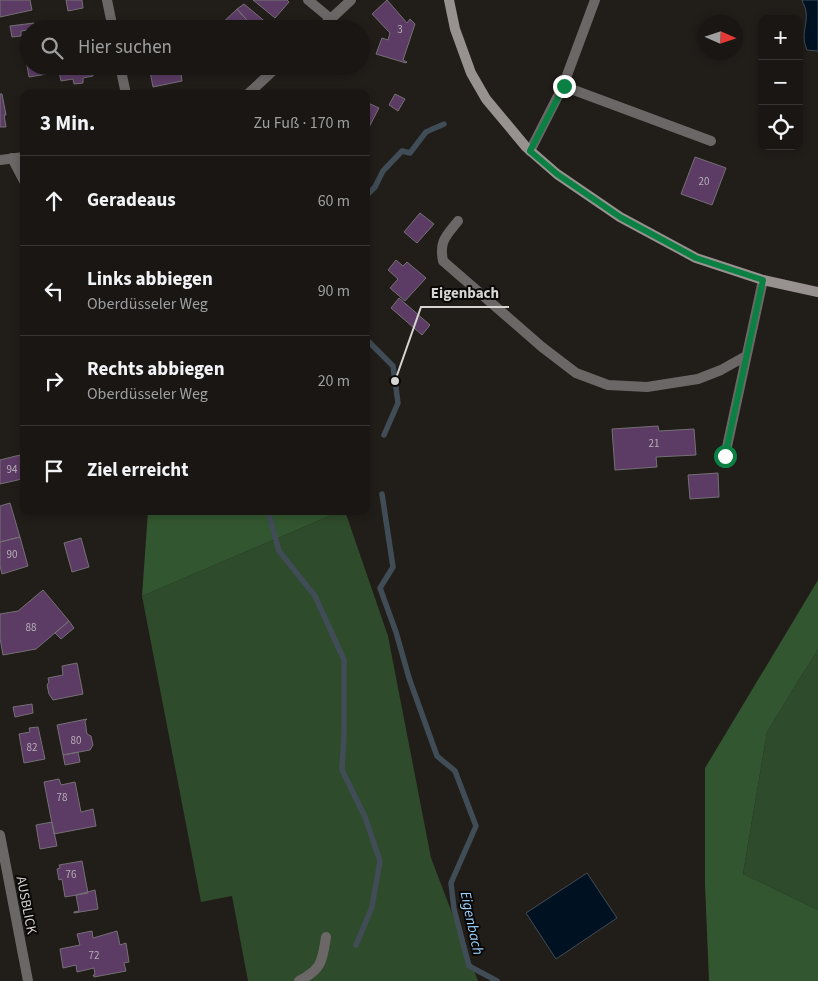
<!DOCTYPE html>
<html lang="de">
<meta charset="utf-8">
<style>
body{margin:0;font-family:"Source Sans 3",sans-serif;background:#262321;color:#f1f3f6}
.controls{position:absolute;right:15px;top:15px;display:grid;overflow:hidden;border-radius:10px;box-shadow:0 2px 8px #0003}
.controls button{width:45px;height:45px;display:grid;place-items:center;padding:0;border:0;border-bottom:1px solid #373533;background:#191613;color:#f1f3f6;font:25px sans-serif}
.compass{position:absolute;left:698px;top:15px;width:45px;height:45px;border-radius:50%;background:#191613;box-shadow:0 2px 8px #0003;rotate:93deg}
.stop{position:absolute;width:15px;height:15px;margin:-11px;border:4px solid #0b8043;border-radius:50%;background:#fff}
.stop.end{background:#0b8043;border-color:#fff;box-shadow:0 1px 5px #0008}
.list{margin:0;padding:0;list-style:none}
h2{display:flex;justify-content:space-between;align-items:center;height:65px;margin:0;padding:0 20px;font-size:21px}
h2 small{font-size:16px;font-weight:400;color:#9f9fa0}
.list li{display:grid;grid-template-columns:32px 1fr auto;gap:15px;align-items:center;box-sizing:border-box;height:90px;padding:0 20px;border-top:1px solid #373533}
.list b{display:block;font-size:19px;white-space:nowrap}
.list p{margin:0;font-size:16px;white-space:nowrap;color:#9f9fa0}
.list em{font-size:16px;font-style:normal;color:#9f9fa0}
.icon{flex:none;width:28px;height:28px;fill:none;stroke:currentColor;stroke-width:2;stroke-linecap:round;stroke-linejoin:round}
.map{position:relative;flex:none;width:818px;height:981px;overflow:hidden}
.search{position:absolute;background:#191613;box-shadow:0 2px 8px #0003;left:20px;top:20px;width:350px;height:55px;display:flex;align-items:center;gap:12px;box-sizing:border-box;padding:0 18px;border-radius:28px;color:#9f9fa0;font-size:19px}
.panel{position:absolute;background:#191613;box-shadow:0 2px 8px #0003;left:20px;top:90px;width:350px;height:425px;border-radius:10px}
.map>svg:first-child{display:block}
</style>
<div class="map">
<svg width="818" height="981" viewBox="0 0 818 981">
<rect width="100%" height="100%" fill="#211d19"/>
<path fill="#2e4b2b" d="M341,511H345L388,636L431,858L478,981H248L232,896L201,902L142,596Z
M818,649V910L743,874L767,732Z"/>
<path fill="#32562f" d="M148,511H276L277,513L341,511L142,596Z
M818,580V649L767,732L743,874L818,910V981H709L705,885V768Z"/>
<path fill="#012" stroke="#404c56" d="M802,0H818V51L807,50C800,34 808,25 806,12C806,8 803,4 802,0Z
M587,873L617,918L556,959L526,913Z"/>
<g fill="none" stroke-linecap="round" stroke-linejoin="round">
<path stroke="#404c56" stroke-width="5.5" d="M366,196L375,187L383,171L402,151L410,153L426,132L444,124
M366,339L393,366L398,403L384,435
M382,494L393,567L380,588L396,632L409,678L437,756L455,771L476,826L451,883L454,909L469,966L497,981
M268,511L279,551L315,596L344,660V733L342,770L365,817L380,861L372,907L356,945"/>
</g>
<path fill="#5c3c65" stroke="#747075" d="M0,0H30L32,10L0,17Z
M66,0H82L83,8L68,11Z
M253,0H287L289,2L275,18Z
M387,0L407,23L410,19L415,24L403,60L407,62L406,63L376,54L382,38L388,40L390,33L372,14Z
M244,4L268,24L263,29H255L237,9Z
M237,9L255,29H216Z
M34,23L35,29L21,31V36L12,37L10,26Z
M29,53V66H58L59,72L29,77L25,54Z
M58,66H92L93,76L83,78V83L74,84L73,79L61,81Z
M149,66H180L182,81L153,87Z
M0,94H2L6,115H4L6,127H0Z
M395,94L405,99L398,111L389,105Z
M366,102L379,108L366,133Z
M695,157L726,168L712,205L681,194Z
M420,213L434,224L417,243L404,232Z
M396,260L403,266L407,262L426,278L405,301L390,288L398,279L388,270Z
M399,298L430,325L422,335L391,308Z
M658,426L659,431L694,429L696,455L656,457L657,467L615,470L612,429Z
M24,454V486L22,479L0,484V460Z
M718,473L719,497L690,499L688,475Z
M10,503L20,537L0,542V506Z
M20,537L28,566L2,574L0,566V542Z
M81,538L89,567L72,572L64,543Z
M43,590L69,621L36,649L3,655L0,638V614L18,611Z
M69,621L74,628L61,639L55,633Z
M77,663L83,694L53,700L49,694L47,685L49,682L48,678L63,675L62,666Z
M32,704L33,713L15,717L13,707Z
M87,719L85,721L87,734L91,736L93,745L90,750L63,755L57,725Z
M38,727L45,759L24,763L19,734L30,732L29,728Z
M78,752L80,762L65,765L63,755Z
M59,779L61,785L75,782L81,812L93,809L96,826L54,834L44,782Z
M52,822L57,846L40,849L36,825Z
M82,861L88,893L65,897L62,879L59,880L57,869L60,868L59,865Z
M95,890L98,909L74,913V912L79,911L76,895Z
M92,931L93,938L117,931L120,945L126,943L129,962L124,963L126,971L94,977L93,975H95L94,968L77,972L76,965L63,968L60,949L80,945L77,934Z"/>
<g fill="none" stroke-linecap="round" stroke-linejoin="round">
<path stroke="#6b6766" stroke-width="10" d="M308,0L331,19
M563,86L711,141
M530,151L563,86L595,0
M12,158L24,181
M458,221C446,236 439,241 443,261L542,347L576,373L608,385L647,387L698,379L721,370L746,356
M725,456L763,280
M299,981C322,969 322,962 326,937"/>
<path stroke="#6b6766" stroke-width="10" d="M107,0L113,29
M320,29L351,0
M120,66L126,94
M248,94L278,66
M0,160L24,157
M0,835L28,981"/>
<path stroke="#979290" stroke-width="10" d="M449,0L455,29L471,73L486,99L526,147L557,174L620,217L696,258L763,280L818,292"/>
</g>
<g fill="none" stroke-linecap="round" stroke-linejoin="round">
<path stroke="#0b8043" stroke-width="6" d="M564,86L530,151L557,174L620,217L696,258L763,280L725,456"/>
</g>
<g text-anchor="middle" stroke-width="4" stroke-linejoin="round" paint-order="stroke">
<g font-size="11" fill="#b8aeb6">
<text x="400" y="33">3</text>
<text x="704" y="185">20</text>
<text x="654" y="447">21</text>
<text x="12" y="473">94</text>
<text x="12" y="558">90</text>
<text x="31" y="631">88</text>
<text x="76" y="744">80</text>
<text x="32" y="751">82</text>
<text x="62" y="801">78</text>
<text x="71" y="878">76</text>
<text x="94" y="959">72</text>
</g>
<g font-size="14" fill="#d6d4d1" stroke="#090706">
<text transform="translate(27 905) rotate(79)" y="5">AUSBLICK</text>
</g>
<g font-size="15" font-style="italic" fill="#9bd2ff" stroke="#090706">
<text transform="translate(472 923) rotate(78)" y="5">Eigenbach</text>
</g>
</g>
<path fill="none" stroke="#d6d4d1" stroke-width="2" d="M395 381L421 307H509"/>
<circle fill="#d6d4d1" stroke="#090706" stroke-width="2" cx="395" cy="381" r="5"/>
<g font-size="15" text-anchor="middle" font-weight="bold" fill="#d6d4d1" stroke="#090706" stroke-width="4" stroke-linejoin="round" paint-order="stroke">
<text x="465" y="298">Eigenbach</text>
</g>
</svg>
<div class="controls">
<button>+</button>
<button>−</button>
<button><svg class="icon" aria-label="locate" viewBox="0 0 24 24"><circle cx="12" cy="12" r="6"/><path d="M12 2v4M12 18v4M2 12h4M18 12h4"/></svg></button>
</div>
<svg class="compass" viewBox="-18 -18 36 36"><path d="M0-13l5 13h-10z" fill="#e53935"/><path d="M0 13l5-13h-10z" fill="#9f9fa0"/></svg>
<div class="stop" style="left:725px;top:456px"></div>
<div class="stop end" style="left:564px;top:86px"></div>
<div class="search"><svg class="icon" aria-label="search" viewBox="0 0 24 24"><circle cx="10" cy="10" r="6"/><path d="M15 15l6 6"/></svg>Hier suchen</div>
<section class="panel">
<h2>3 Min.<small>Zu Fuß · 170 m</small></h2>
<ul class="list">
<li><svg class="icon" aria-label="ahead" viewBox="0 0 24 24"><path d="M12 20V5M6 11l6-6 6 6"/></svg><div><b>Geradeaus</b></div><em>60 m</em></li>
<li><svg class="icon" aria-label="left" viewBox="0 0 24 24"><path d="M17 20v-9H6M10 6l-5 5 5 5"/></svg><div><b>Links abbiegen</b><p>Oberdüsseler Weg</p></div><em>90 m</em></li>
<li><svg class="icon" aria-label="right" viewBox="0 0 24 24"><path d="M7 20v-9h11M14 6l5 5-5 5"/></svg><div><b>Rechts abbiegen</b><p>Oberdüsseler Weg</p></div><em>20 m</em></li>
<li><svg class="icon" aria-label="arrive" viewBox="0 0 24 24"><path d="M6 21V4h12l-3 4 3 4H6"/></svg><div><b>Ziel erreicht</b></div></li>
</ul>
</section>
</div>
